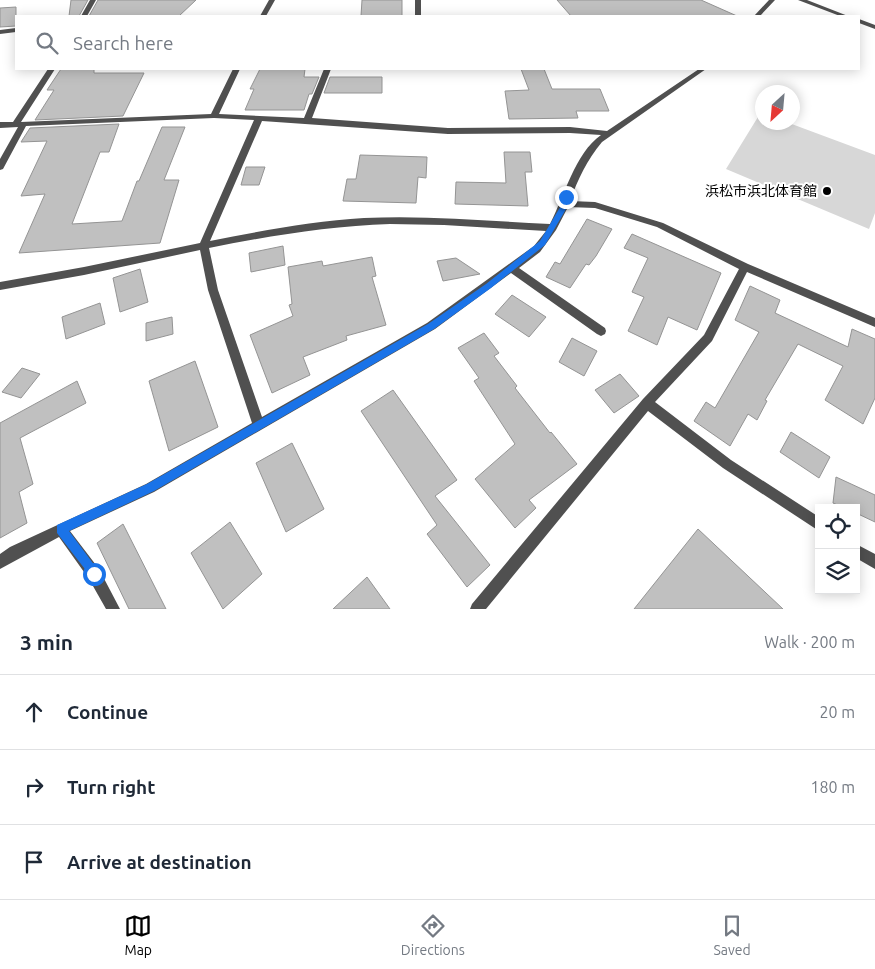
<!DOCTYPE html>
<meta charset="utf-8">
<style>
body{margin:0;font-family:Ubuntu,"Noto Sans JP",sans-serif;background:#f2f2f3;color:#1f2937}
.controls{position:absolute;right:15px;bottom:15px;display:grid;overflow:hidden;border-radius:0px;box-shadow:0 2px 12px #0003}
.controls button{width:45px;height:45px;display:grid;place-items:center;padding:0;border:0;border-bottom:1px solid #e0e1e3;background:#fff;color:#1f2937;font:25px sans-serif}
.compass{position:absolute;left:755px;top:85px;width:45px;height:45px;border-radius:50%;background:#fff;box-shadow:0 2px 12px #0003;rotate:206deg}
.stop{position:absolute;width:15px;height:15px;margin:-11px;border:4px solid #1a73e8;border-radius:50%;background:#fff}
.stop.end{background:#1a73e8;border-color:#fff;box-shadow:0 1px 5px #0008}
.list{margin:0;padding:0;list-style:none}
h2{display:flex;justify-content:space-between;align-items:center;height:65px;margin:0;padding:0 20px;font-size:21px}
h2 small{font-size:16px;font-weight:400;color:#747a83}
.list li{display:grid;grid-template-columns:32px 1fr auto;gap:15px;align-items:center;box-sizing:border-box;height:75px;padding:0 20px;border-top:1px solid #e0e1e3}
.list b{display:block;font-size:19px;white-space:nowrap}
.list em{font-size:16px;font-style:normal;color:#747a83}
.icon{flex:none;width:28px;height:28px;fill:none;stroke:currentColor;stroke-width:2;stroke-linecap:round;stroke-linejoin:round}
.map{position:relative;flex:none;width:875px;height:609px;overflow:hidden}
.search{position:absolute;background:#fff;box-shadow:0 2px 12px #0003;left:15px;right:15px;top:15px;height:55px;display:flex;align-items:center;gap:12px;box-sizing:border-box;padding:0 18px;border-radius:0px;color:#747a83;font-size:19px}
.sheet{height:290px;background:#fff}
nav{display:flex;justify-content:space-around;align-items:center;box-sizing:border-box;height:70px;border-top:1px solid #e0e1e3;background:#fff;font-size:14px;color:#747a83}
nav a{display:grid;justify-items:center;gap:2px}
nav .on{color:#000}
.map>svg:first-child{display:block}
</style>
<div class="map">
<svg width="875" height="609" viewBox="0 0 875 609">
<rect width="100%" height="100%" fill="#fff"/>
<path fill="#d7d7d7" d="M761,112L762,122L789,123L875,155V213L869,229L726,169Z"/>
<path fill="#c0c0c0" stroke="#949494" d="M71,0H88L79,16H69Z
M98,0H196L179,16H89Z
M362,0H402V16H361Z
M557,0H701L737,16H571Z
M16,7V26L0,27V8Z
M61,69H94V73H144L123,116L35,120L54,90H47Z
M260,69H305L304,77H319L312,94H309L304,110H245L254,89H250Z
M521,69H544L552,89H600L609,111H576L578,118L509,119L505,91L529,90Z
M330,77H382V93H324Z
M119,124L109,152H100L72,224L122,221L137,181H139L162,127H185L164,180H179L160,243L19,253L45,194L21,196L47,141L21,142L30,128Z
M504,152H530L532,172H525L528,206L455,204L456,182L506,183Z
M360,155L427,157L426,178L418,177L416,203L343,201L347,179H356Z
M246,167H265L259,185H241Z
M587,219L612,229L596,256L589,265L586,264L570,288L546,277L555,262L560,264Z
M632,234L721,273L697,330L668,317L657,345L628,331L644,297L632,292L648,258L624,248Z
M283,246L285,265L251,272L249,253Z
M372,257L376,276L372,277L386,325L346,336L347,340L303,357L310,375L272,393L250,335L293,316L289,305L292,304L288,267L322,261L323,266Z
M456,258L480,274L443,281L437,261Z
M140,269L148,302L120,312L113,278Z
M750,286L780,300L775,313L848,347L852,329L875,339V398L863,424L825,400L843,366L798,344L765,400L767,401L757,420L748,414L730,446L694,421L706,402L715,408L759,332L735,320Z
M512,295L546,317L529,337L495,314Z
M100,303L105,324L66,339L62,317Z
M172,317L173,334L146,341V323Z
M484,333L499,353L494,356L517,386L515,388L550,433L551,432L577,464L529,500L536,508L515,528L475,479L515,444L474,381L479,378L458,348Z
M572,338L597,351L584,376L559,362Z
M195,361L218,427L169,451L149,381Z
M22,368L40,374L21,398L2,392Z
M620,374L639,396L614,413L595,390Z
M77,381L86,403L20,438L33,484L19,492L27,523L0,538V423Z
M393,390L457,480L435,496L490,565L467,587L427,534L437,525L361,411Z
M791,432L830,457L819,478L780,452Z
M292,443L324,509L286,532L256,463Z
M836,477L875,495V522L856,513V508H844L833,503Z
M230,522L262,574L223,609L191,553Z
M123,524L166,609H129L97,543Z
M698,529L783,609H634Z
M367,577L390,609H333Z"/>
<g fill="none" stroke-linecap="round" stroke-linejoin="round">
<path fill="#505050" fill-rule="evenodd" d="M90,0H96L87,16H81Z
M269,0H275L266,16H260Z
M415,0H421V16H415Z
M769,0H775L760,16H754Z
M16,28V32L0,34V30Z
M48,69H55L21,122L211,114L233,69H240L219,114L304,118L324,69H331L312,118L448,128L570,127L607,131L699,69H706L602,142C587,160 578,179 570,201L595,202L663,223L748,264L875,318V327L747,272L712,341L655,402L731,460L819,517V531L723,468L648,411L486,609H470L472,604L643,399L704,335L739,269L657,227L595,208L568,207L556,230L540,252L519,268L605,328L606,331L605,334L601,336L597,334L511,273L435,329L154,492L70,531L99,569L120,609H106L89,579L59,537L0,569V554L10,547L146,484L252,423L208,290L200,250L84,275L0,290V282L84,267L200,243L254,120L214,118L26,126L3,169L0,170V159L18,127L0,128V122H13ZM262,121L448,134L570,133L601,135C575,153 564,197 550,224C488,221 426,215 364,218C313,221 261,231 210,241ZM390,224L444,225L546,231L534,246L427,323L262,417L218,290L209,248C269,236 329,226 390,224Z
M856,544L875,554V569L856,558Z"/>
<path fill="#505050" fill-rule="evenodd" d="M798,0H807L848,16H840Z
M859,19L875,25V29L859,23Z"/>
</g>
<path fill="#1a73e8" d="M566,195L569,197V204L545,245L491,288L434,329L154,491L69,531L98,570V577H91L57,533V525L147,484L428,324L486,284L540,241L562,204V197Z"/>
<circle fill="#000" stroke="#fff" stroke-width="2" cx="827" cy="191" r="5"/>
<g text-anchor="middle" stroke-width="4" stroke-linejoin="round" paint-order="stroke">
<g font-size="14" fill="#000" stroke="#fff" text-anchor="end">
<text x="817" y="196">浜松市浜北体育館</text>
</g>
</g>
</svg>
<div class="controls">
<button><svg class="icon" aria-label="locate" viewBox="0 0 24 24"><circle cx="12" cy="12" r="6"/><path d="M12 2v4M12 18v4M2 12h4M18 12h4"/></svg></button>
<button><svg class="icon" aria-label="layers" viewBox="0 0 24 24"><path d="M12 4l9 5-9 5-9-5zM3 14l9 5 9-5"/></svg></button>
</div>
<svg class="compass" viewBox="-18 -18 36 36"><path d="M0-13l5 13h-10z" fill="#e53935"/><path d="M0 13l5-13h-10z" fill="#747a83"/></svg>
<div class="stop" style="left:94px;top:574px"></div>
<div class="stop end" style="left:566px;top:197px"></div>
<div class="search"><svg class="icon" aria-label="search" viewBox="0 0 24 24"><circle cx="10" cy="10" r="6"/><path d="M15 15l6 6"/></svg>Search here</div>
</div>
<section class="sheet">
<h2>3 min<small>Walk · 200 m</small></h2>
<ul class="list">
<li><svg class="icon" aria-label="ahead" viewBox="0 0 24 24"><path d="M12 20V5M6 11l6-6 6 6"/></svg><div><b>Continue</b></div><em>20 m</em></li>
<li><svg class="icon" aria-label="right" viewBox="0 0 24 24"><path d="M7 20v-9h11M14 6l5 5-5 5"/></svg><div><b>Turn right</b></div><em>180 m</em></li>
<li><svg class="icon" aria-label="arrive" viewBox="0 0 24 24"><path d="M6 21V4h12l-3 4 3 4H6"/></svg><div><b>Arrive at destination</b></div></li>
</ul>
</section>
<nav>
<a class="on"><svg class="icon" aria-label="map" viewBox="0 0 24 24"><path d="M3 6l6-2 6 2 6-2v14l-6 2-6-2-6 2zM9 4v14M15 6v14"/></svg>Map</a>
<a><svg class="icon" aria-label="directions" viewBox="0 0 24 24"><path d="M12 3l9 9-9 9-9-9zM9 14v-3h6M13 9l2 2-2 2"/></svg>Directions</a>
<a><svg class="icon" aria-label="saved" viewBox="0 0 24 24"><path d="M7 4h10v16l-5-4-5 4z"/></svg>Saved</a>
</nav>
